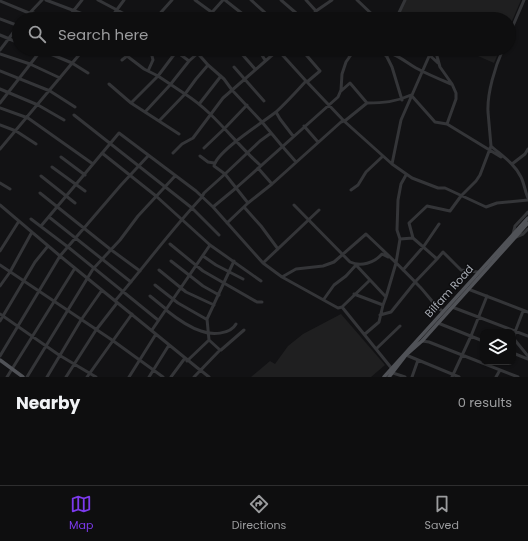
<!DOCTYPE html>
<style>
body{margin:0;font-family:Poppins,sans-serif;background:#171718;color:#f1f3f6}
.controls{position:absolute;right:12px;bottom:12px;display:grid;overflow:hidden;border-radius:8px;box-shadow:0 1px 3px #0004}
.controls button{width:36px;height:36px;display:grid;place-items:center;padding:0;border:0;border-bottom:1px solid #2e2e2f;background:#0e0e0f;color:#f1f3f6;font:20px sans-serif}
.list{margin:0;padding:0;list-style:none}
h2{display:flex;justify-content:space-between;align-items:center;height:52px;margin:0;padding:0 16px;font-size:17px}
h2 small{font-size:13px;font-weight:400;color:#9b9c9e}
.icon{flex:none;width:22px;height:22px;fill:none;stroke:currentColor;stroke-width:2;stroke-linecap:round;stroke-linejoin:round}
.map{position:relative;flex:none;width:528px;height:377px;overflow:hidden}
.search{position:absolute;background:#0e0e0f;box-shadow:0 1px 3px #0004;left:12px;right:12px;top:12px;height:44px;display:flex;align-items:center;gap:10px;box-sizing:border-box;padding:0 14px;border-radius:22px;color:#9b9c9e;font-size:15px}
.sheet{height:108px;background:#0e0e0f}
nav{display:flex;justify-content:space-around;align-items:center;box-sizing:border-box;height:56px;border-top:1px solid #2e2e2f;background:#0e0e0f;font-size:11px;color:#9b9c9e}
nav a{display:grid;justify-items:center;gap:2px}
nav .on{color:#7c3aed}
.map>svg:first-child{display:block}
</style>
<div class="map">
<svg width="528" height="377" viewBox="0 0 528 377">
<rect width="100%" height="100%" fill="#121214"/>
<path fill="#1f1f20" d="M406,0H521L509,28V19H397Z
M462,49H500L494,63Z
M341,314L385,365L371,377H251L270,361L275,364L288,346L303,334Z"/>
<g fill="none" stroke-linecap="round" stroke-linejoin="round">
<path stroke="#343538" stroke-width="3" d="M46,0L96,19
M98,0L134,19
M195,0L221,19
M225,0L249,19
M251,0L272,19
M281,0L303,19
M306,0L316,11
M357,0L377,19
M0,1L29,13
M31,12L48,19
M0,19L19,26
M24,19L42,0
M67,19L82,0
M110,19L124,0
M155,19L172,0
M206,19L223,0
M310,19L316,11L332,0
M396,19L405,0
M0,35L19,43
M509,35L524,0
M173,49L189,61L198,53
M194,49L208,65L224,79L232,90L262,122L282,146L296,162
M258,49L265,60
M277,49L306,81
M340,49L350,56
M380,49L387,57L388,49
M423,49L438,63
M435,49L440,67L452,84L456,93V99L447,124L501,157
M503,49C495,67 487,93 488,112C489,124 490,135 491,146C501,155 515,164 521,177C524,183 525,191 528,198
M0,50L19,25
M41,50L72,63L88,73
M388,52C399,56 406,62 416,68C427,74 439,79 451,84
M241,53L255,69
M0,54L30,64L60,78
M127,56L144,69L158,76L176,52
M387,57L392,67L402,100
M122,60L127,56L133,49
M234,67L264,101
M0,71L50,91L75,107
M148,71L153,60L152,56L156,49
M307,82L344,121L392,164L412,178L438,188H445L486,207L497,203L528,200
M109,84L131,103L158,76L185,94L196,79L208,65
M0,89L38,105L64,120
M341,91L350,83L367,103
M0,103L42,49
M131,103L179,134
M200,103L221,76
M0,108L28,118L93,164
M145,112L170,85L189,61
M276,112L280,119L293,136
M74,115L192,208L219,235
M159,121L185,94C215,113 234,142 260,165
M0,125L16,131L36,144
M304,126L318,142
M204,148L225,128L247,105
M0,149L84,49
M102,153L156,196L210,245L261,281
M173,153L182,144L193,138L223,98L278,50
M200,156L208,162L214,163
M61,157L85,175
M392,164L401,120L430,54
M512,164L525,154L528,149
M52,167L85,191
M258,168L272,184
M41,176L75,203
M0,183L10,189
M351,190L358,185L366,172L383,156
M40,193L110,249L140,271
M248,203L225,174L260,141L271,133
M0,205L60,256L200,370
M294,205L350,262C361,267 374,263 382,254L388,257
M213,207L236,188L338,97L341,90L342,74L346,62L355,49
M244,207L261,226L278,249
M49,217L131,282
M31,219L68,247L158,320
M227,223L248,203L272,184L341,122L346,120L367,103C383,103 396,102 411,95L435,122L447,124
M41,226L119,133L196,191L213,207L263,263L282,277L338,308L342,307L393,370
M513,234L515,226L528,212
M516,237L523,234L528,229
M413,238L437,259L443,252L461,270L478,272
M400,239L413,238L409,223L427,206L450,211L461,196L476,181L480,175L491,146
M170,244L203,271L257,302H262
M0,251L19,221
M203,256L216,265L243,279
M171,261L203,286L219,295
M263,263L319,210
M0,265L112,340L163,377
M159,270L186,292L214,305
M403,270L424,246L439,224
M282,277L296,269L323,266L334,262L366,234C384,251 402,268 419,286C427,294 433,304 442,311
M155,285L178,303L206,319H207
M0,286L10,272L32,232
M468,289L528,312
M354,294L383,305
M150,296L166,309
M324,299L334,285L346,276L356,265L386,297
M115,301C144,267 171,230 202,197L204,193L225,174L214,166C217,151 262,123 276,112C286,103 296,92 306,81L307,82L320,71L301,49
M342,307L370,280
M452,307L528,336
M166,310C176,318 188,327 201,331C211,335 230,335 236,324
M523,311L515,332L514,339L528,356
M0,314L59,355L96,377
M380,315L391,312L416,281L437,259
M0,321L35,262L48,246
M438,323L483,341
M152,330L210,245
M365,334L379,322L383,305L386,297L396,263L400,239L397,230L398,200L401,184L406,175
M422,341L429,342L518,377
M376,349L400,326
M220,350L209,340L207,319L234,261
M513,353L528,359
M406,355L459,377
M0,356L60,256L121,185L148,156
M187,361L209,340
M199,369L209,377
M393,373L405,377
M7,377L75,268
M27,377L93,269L120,240L138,216L175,176
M47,377L81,320L102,290
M66,377L96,330L117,303
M87,377L132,314
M129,377L156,334
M149,377L169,345
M171,377L185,358
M194,377L220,350H221L244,330
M412,377L418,360
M452,377L471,336L487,296
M496,377L500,370"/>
<path stroke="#505257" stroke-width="3.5" d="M0,360L23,377
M384,377L528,218
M389,377L406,355L422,341L528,223"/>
</g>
<g text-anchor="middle" stroke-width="3" stroke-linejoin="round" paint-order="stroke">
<g font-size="11" fill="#a6aab2" stroke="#0d0d0f">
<text transform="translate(449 291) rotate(-48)" y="4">Bilfam Road</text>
</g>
</g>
</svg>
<div class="controls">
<button><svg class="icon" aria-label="layers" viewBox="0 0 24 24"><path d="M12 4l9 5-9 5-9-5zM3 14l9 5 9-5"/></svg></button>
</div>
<div class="search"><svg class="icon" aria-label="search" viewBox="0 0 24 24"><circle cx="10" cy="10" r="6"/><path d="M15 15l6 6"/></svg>Search here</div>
</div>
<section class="sheet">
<h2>Nearby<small>0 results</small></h2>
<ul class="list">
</ul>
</section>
<nav>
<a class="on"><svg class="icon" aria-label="map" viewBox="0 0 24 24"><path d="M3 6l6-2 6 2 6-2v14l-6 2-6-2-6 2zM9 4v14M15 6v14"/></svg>Map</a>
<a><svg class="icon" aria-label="directions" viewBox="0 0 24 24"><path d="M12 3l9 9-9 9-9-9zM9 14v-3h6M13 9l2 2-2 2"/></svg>Directions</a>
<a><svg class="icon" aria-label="saved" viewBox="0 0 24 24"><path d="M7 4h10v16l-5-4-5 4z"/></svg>Saved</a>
</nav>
